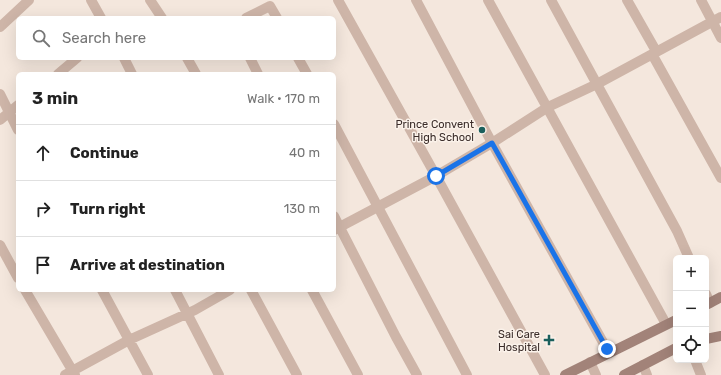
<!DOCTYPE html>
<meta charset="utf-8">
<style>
body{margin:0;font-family:Rubik,sans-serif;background:#f6f6f6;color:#222}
.controls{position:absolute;right:12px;bottom:12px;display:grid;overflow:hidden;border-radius:6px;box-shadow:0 4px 16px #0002}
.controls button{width:36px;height:36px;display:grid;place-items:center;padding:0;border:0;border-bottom:1px solid #e0e0e0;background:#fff;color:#222;font:20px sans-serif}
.stop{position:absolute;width:12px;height:12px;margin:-9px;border:3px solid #1a73e8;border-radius:50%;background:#fff}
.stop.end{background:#1a73e8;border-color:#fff;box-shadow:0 1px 4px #0008}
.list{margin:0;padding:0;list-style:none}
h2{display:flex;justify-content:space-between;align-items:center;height:52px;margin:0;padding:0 16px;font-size:17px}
h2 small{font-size:13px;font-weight:400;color:#767676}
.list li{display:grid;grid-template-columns:26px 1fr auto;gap:12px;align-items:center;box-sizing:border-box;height:56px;padding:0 16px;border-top:1px solid #e0e0e0}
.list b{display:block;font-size:15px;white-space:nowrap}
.list em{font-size:13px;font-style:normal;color:#767676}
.icon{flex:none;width:22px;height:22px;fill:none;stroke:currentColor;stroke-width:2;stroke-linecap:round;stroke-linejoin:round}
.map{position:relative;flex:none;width:721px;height:375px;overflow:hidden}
.search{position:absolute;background:#fff;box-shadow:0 4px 16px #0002;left:16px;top:16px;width:320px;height:44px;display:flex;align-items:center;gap:10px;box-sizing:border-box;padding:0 14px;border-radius:6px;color:#767676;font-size:15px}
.panel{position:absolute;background:#fff;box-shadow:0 4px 16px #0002;left:16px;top:72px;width:320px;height:220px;border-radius:6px}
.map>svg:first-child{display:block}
</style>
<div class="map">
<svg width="721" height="375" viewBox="0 0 721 375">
<rect width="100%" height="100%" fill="#f4e7dd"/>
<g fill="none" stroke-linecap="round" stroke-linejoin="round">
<path stroke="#ceb5a8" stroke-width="10" d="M91,0L101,18
M150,0L162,18
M338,0L436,176L545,375
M416,0L492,143L609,353
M488,0L666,324
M551,0L677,231L689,258
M627,0L656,51
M701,0L721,38
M246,18L270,6L277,18
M0,27L29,0
M652,54L721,178
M124,58L132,74
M187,58L196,74
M250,58L258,74
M298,58L307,74
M58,74L77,58
M0,94L18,130
M0,120L18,105
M334,124L467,375
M334,216L396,337L417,375
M334,230L436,176L492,143L548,107L597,84L721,17
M0,245L18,278
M25,290L75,375
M102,290L148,375
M175,290L219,375
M251,290L297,375
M312,290L358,375
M706,294L710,303
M695,360L701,375
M590,362L596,375
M643,365L647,375
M65,375L129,340L195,310L230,290"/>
<path stroke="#a28379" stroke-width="10" d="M706,305L721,297
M706,339L721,336
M565,375L676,320
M624,375L676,348"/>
</g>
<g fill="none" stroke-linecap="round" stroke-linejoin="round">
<path stroke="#1a73e8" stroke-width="5" d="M436,176L492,143L607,349"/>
</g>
<g fill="#1a5f5c" stroke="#fbf2ea" stroke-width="1.5">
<circle cx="482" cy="130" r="4"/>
<path d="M547 334h4v4h4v4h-4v4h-4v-4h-4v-4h4z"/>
</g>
<g text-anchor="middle" stroke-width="3" stroke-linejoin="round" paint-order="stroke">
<g font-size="11" fill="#3a2c29" stroke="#fbf2ea" text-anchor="end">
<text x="474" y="128">Prince Convent<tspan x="474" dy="13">High School</tspan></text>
<text x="540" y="338">Sai Care<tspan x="540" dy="13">Hospital</tspan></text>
</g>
</g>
</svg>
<div class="controls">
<button>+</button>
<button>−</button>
<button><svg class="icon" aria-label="locate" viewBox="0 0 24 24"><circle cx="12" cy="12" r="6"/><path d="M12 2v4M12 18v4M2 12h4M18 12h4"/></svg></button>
</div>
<div class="stop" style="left:436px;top:176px"></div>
<div class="stop end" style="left:607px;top:349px"></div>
<div class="search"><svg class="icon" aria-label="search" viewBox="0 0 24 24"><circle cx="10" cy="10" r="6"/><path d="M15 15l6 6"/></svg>Search here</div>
<section class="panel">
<h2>3 min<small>Walk · 170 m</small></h2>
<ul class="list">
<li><svg class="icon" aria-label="ahead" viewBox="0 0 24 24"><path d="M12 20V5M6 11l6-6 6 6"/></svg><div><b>Continue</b></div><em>40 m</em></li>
<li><svg class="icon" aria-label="right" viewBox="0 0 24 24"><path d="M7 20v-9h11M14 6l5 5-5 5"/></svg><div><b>Turn right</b></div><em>130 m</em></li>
<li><svg class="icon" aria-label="arrive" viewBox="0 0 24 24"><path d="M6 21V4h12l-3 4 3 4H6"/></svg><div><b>Arrive at destination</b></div></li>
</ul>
</section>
</div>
